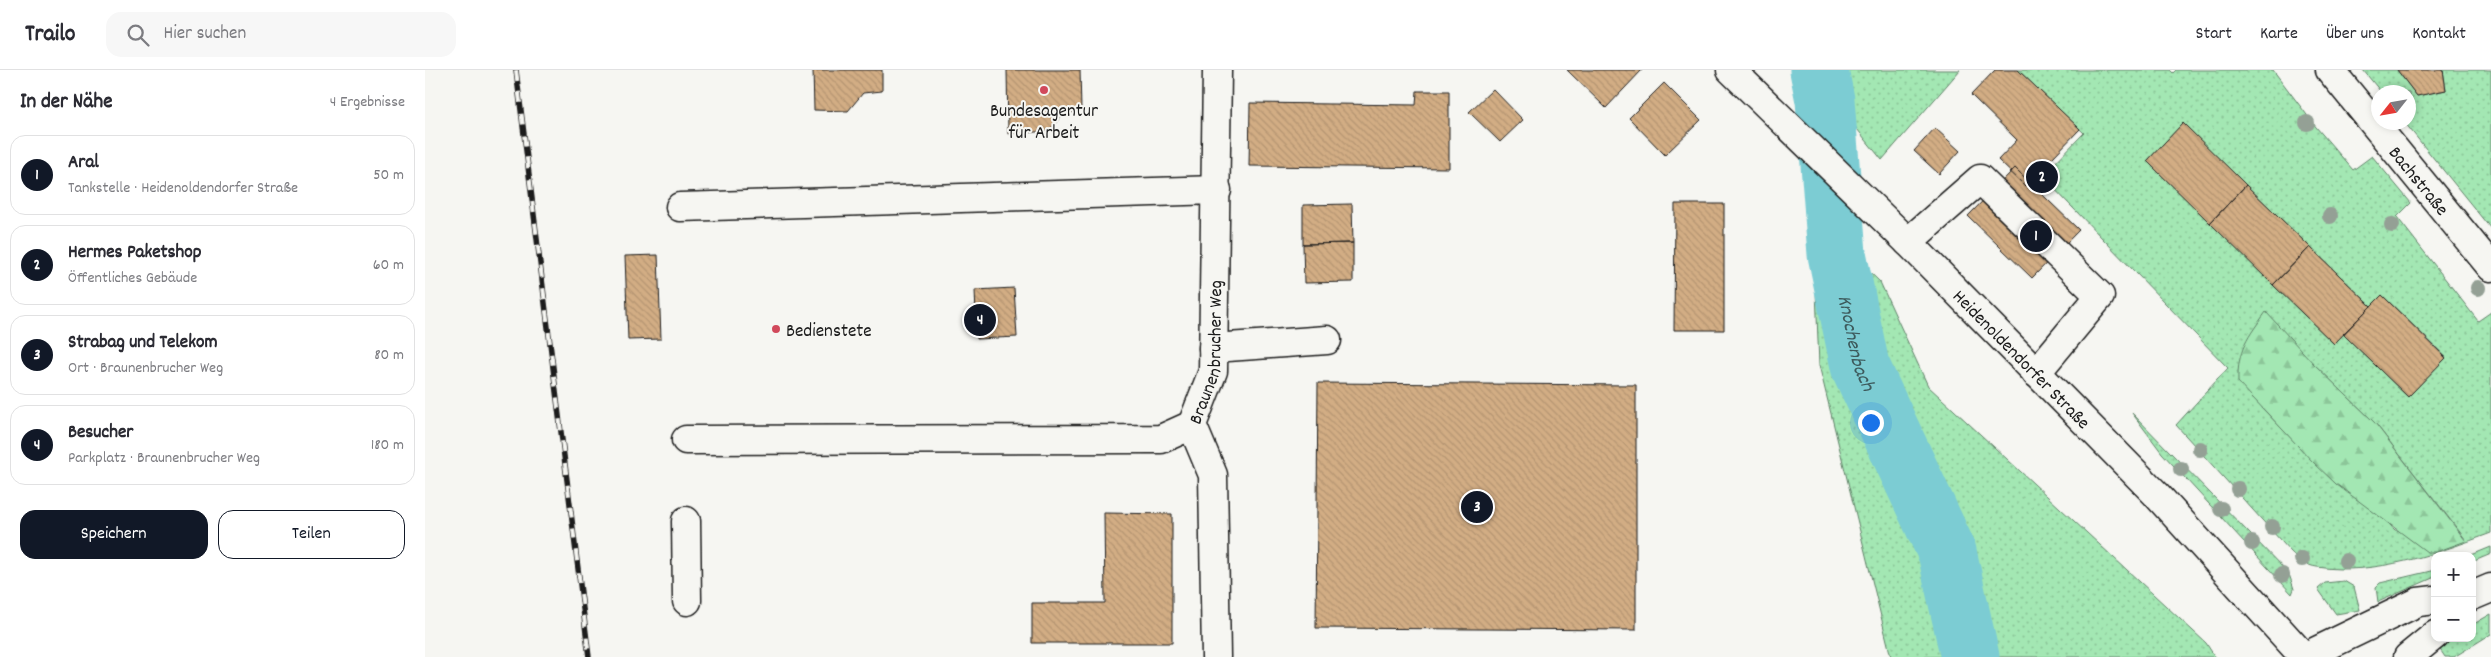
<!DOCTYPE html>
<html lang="de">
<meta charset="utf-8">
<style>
body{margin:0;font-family:Dekko,sans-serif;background:#f7f7f7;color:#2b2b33}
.controls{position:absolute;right:15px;bottom:15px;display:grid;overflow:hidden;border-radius:10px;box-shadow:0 2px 8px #0003}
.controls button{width:45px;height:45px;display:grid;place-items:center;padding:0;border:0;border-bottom:1px solid #e1e1e2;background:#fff;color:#2b2b33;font:25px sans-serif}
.compass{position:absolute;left:1946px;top:15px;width:45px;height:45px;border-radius:50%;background:#fff;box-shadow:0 2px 8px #0003;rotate:239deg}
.you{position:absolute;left:1445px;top:352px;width:18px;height:18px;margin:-12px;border:4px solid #fff;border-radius:50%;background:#1a73e8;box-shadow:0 0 0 8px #1a73e833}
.badge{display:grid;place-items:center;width:32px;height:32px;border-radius:50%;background:#111827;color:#fff;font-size:16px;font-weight:700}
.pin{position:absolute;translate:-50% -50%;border:2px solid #fff;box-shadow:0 1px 5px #0006}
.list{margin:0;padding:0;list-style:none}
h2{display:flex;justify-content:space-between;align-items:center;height:65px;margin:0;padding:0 20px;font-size:21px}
h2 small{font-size:16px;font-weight:400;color:#7c7c81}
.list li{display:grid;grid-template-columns:32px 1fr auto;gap:15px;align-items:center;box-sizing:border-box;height:80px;margin:0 10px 10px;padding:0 10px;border:1px solid #e1e1e2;border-radius:15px}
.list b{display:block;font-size:19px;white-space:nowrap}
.list p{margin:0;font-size:16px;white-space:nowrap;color:#7c7c81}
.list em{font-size:16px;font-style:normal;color:#7c7c81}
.actions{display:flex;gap:10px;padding:15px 20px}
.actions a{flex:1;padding:11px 0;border:1px solid #111827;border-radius:15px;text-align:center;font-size:18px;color:#111827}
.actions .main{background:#111827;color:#fff}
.icon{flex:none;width:28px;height:28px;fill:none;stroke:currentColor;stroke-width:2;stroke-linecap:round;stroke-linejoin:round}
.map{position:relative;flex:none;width:2066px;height:587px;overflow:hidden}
header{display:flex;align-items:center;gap:30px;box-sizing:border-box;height:70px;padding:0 25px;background:#fff;border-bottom:1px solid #e1e1e2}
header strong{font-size:24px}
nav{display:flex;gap:28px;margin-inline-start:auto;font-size:18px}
.search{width:350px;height:45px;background:#f7f7f7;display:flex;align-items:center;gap:12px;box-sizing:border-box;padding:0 18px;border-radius:15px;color:#7c7c81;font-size:19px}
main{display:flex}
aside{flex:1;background:#fff}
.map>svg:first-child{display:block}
</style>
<header>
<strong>Trailo</strong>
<div class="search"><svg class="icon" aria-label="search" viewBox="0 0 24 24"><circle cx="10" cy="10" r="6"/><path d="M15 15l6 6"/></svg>Hier suchen</div>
<nav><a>Start</a><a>Karte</a><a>Über uns</a><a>Kontakt</a></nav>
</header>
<main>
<aside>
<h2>In der Nähe<small>4 Ergebnisse</small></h2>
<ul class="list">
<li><span class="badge">1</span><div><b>Aral</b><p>Tankstelle · Heidenoldendorfer Straße</p></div><em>50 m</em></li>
<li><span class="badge">2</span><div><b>Hermes Paketshop</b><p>Öffentliches Gebäude</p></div><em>60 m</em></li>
<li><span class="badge">3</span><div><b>Strabag und Telekom</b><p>Ort · Braunenbrucher Weg</p></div><em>80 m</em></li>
<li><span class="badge">4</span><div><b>Besucher</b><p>Parkplatz · Braunenbrucher Weg</p></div><em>180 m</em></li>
</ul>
<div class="actions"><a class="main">Speichern</a><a>Teilen</a></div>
</aside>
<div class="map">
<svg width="2066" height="587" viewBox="0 0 2066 587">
<defs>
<pattern id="grass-dots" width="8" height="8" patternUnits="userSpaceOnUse" patternTransform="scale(1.25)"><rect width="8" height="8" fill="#a3e7b3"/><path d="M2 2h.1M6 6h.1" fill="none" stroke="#8cc699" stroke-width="1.8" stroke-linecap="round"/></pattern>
<pattern id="forest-firs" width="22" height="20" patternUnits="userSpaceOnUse" patternTransform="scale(1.25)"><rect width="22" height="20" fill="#a3e7b3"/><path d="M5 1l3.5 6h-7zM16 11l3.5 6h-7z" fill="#8cc699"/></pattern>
<pattern id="building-back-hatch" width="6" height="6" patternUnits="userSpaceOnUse" patternTransform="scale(1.25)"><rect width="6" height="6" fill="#d2ad84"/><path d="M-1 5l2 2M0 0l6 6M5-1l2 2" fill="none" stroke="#b49471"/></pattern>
</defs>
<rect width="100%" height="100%" fill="#f6f6f2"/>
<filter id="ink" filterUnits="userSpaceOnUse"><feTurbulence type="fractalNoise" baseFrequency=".02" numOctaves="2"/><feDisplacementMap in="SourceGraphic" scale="10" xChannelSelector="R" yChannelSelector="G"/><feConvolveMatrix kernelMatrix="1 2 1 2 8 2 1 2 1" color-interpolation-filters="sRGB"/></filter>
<g filter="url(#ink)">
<path fill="url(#grass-dots)" stroke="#608268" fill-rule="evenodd" d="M1417,0H1535L1457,90L1428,54Z
M1593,0H1745L1748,3L1751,0H1848L1891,57L1928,100L1947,86L1986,133L1972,147L2053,251L2066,242V463C2013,483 1950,506 1892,497C1882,496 1873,489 1866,482L1751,355L1803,298L1617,106L1659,63ZM1758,54L1946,236L1957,225L2021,287L1983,327L1918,264L1909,273L1722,91ZM1889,294L1950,353L2041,470L1970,460L1955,445L1911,414L1837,338Z
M1938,0H1972L1992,26L2021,20L2018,0H2066V159L1980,53L1984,52V22H1956Z
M1388,147L1455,212L1503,316L1781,573L1790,587H1466L1394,295Z
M1707,343L1864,504L1869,519L1867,524L1737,383Z
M2066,477V484L2047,492V486H2044Z
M2010,500V507L1953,532L1951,517L1955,513Z
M1919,511L1929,517L1935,540L1911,544L1893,519L1900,513Z
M2066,544V564L2029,587H2020L2014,578L2028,568H2047V555Z"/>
<path fill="url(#forest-firs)" stroke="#608268" d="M1841,242L1889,294L1950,353L2041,471L2011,482H2002L1911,414L1887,391L1813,312C1812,280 1823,267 1841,242Z"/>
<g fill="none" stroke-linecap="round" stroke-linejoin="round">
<path stroke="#7bccd3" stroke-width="59" id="s1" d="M1394,0L1400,30L1412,184L1435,296L1522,482L1545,587"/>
</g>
<path fill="url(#building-back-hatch)" stroke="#1c1c1c" d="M388,0H457V21L438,23L423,41L389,40Z
M582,0H655L656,40L636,46L624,61L583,64Z
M1142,0H1217L1181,38Z
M1570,0H1593L1655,59L1600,116L1573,90L1592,70L1546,25Z
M1972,0H2018L2021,20L1992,26Z
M1239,13L1276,50L1240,85L1204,48Z
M1068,19L1098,50L1075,72L1044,42Z
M992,21H1024V98L824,96L825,33L991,35Z
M1758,53L1821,115L1785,153L1722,91Z
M1510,58L1535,81L1514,104L1489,81Z
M1590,98L1654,160L1607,208L1543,146Z
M1821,115L1885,177L1848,215L1785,153Z
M927,134L928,173L878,174V135Z
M1250,134H1299V260H1249Z
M928,173V212L879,213L878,174Z
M1885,177L1946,236L1909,274L1848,215Z
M233,185L236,269L203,270L200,186Z
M589,218L592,267L552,269L550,220Z
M1957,225L2021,288L1983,327L1918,264Z
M893,313L1211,315V560L891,558Z
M679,443L747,444V573H607V533H680Z"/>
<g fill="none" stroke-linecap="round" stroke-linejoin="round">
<defs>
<g id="minor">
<path id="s2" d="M1306,0L1483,172L1731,424L1879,587"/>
<path id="s3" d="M1905,0L2066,197"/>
<path d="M255,137L792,120"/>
<path d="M1483,172L1555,109L1675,226L1611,303"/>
<path d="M788,278L902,270"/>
<path d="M261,370L736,369L767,355"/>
<path d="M261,451L262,531"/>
<path d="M2047,526L2066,518"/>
<path id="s4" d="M791,587L788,405L767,355L788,301L792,0"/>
<path d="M1879,587L1993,532L2010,530"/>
<path d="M1983,587L2010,565"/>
</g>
</defs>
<use href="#minor" stroke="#1c1c1c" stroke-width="31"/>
<use href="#minor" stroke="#f6f6f2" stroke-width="28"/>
<defs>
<path id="rail" d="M91,0L164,587"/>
</defs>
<use href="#rail" stroke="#1c1c1c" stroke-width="5.5"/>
<use href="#rail" stroke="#f6f6f2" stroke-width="4" stroke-dasharray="11" stroke-linecap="butt"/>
</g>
<g fill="#94a095">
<circle cx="1882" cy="53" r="8"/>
<circle cx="1905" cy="146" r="8"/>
<circle cx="1967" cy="155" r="8"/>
<circle cx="2053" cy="218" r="8"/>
<circle cx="1775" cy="379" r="8"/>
<circle cx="1756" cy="399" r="8"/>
<circle cx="1813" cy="419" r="8"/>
<circle cx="1796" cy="439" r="8"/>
<circle cx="1847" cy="457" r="8"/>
<circle cx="1827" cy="473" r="8"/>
<circle cx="1877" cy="489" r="8"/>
<circle cx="1921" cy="491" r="8"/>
<circle cx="1857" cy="505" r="8"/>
</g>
</g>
<g fill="#d1495b" stroke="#f6f6f2" stroke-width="2">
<circle cx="619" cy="20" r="5"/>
<circle cx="351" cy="259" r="5"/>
</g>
<g text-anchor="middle" stroke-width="4" stroke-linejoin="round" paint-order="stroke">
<g font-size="19" fill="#1c1c1c" stroke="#f6f6f2">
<text x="619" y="46">Bundesagentur<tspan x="619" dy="22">für Arbeit</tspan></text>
<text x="361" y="266" text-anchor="start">Bedienstete</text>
</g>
<g font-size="19" fill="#1c1c1c" stroke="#f6f6f2">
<text dy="7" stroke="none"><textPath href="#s3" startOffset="142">Bachstraße</textPath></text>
<text dy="7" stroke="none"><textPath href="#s4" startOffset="312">Braunenbrucher Weg</textPath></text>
<text dy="7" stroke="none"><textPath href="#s2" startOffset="410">Heidenoldendorfer Straße</textPath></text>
</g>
<g font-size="20" font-style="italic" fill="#3d5a5c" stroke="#f6f6f2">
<text dy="7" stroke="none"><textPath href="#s1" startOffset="276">Knochenbach</textPath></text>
</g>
</g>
</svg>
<div class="controls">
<button>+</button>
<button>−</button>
</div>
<svg class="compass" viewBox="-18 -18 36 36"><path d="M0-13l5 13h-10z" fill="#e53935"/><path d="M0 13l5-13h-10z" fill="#7c7c81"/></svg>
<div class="you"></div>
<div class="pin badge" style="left:1611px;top:166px">1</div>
<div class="pin badge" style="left:1617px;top:107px">2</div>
<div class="pin badge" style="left:1052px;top:437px">3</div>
<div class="pin badge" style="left:555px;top:250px">4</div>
</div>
</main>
